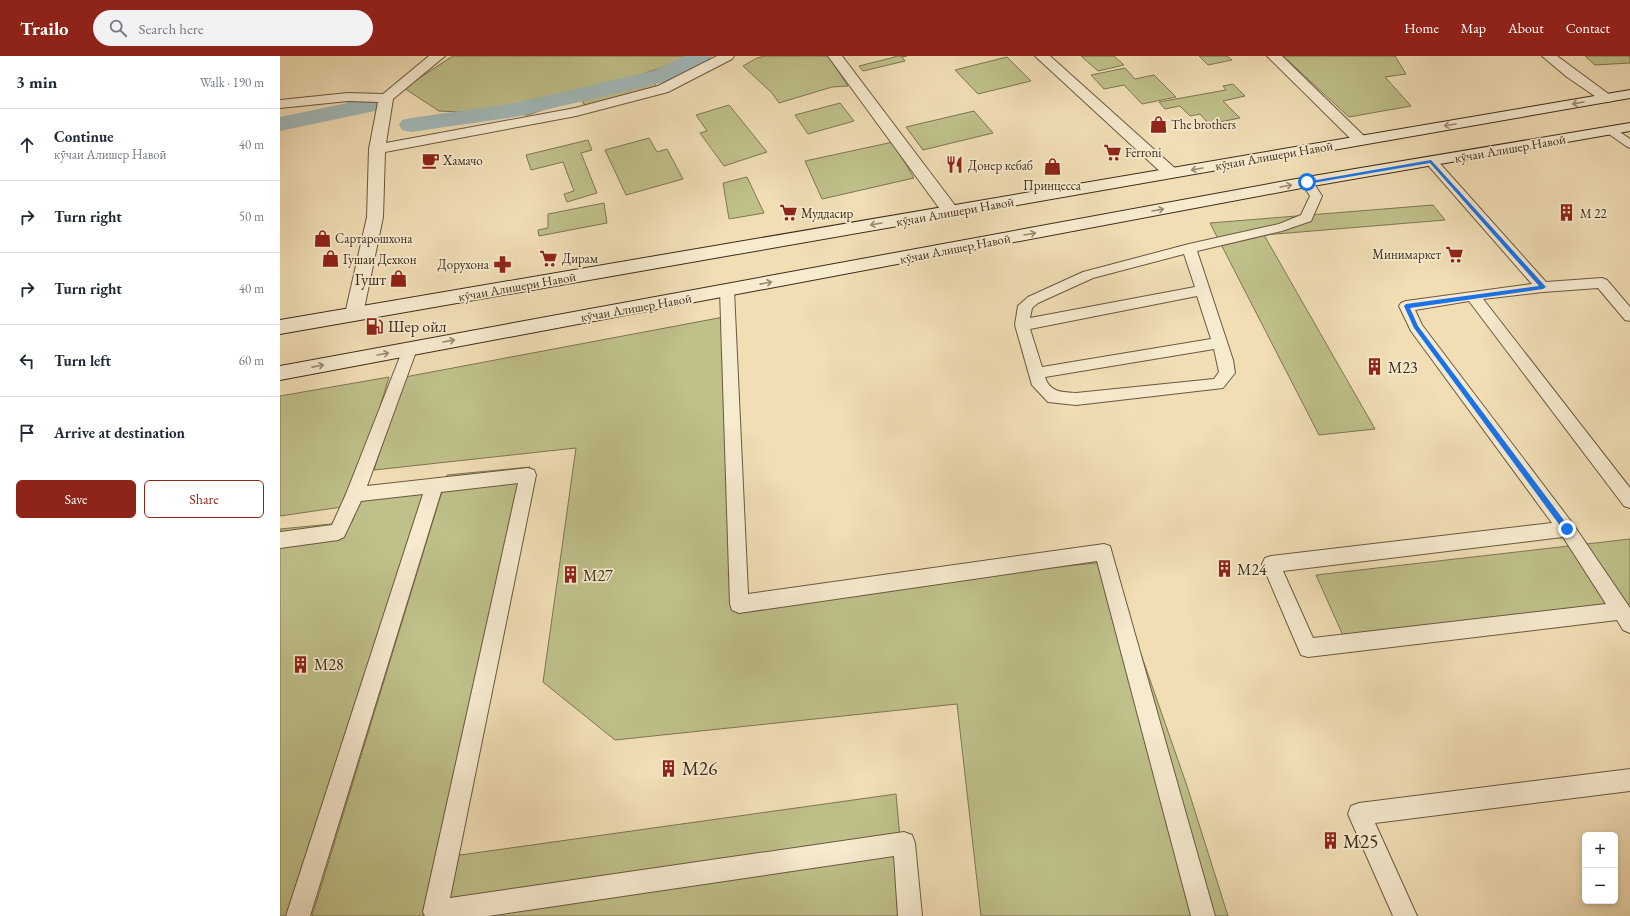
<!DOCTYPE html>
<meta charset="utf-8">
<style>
body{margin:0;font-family:"EB Garamond",serif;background:#f2f2f3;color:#1f2937}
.controls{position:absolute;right:12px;bottom:12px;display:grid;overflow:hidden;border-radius:6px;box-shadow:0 2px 6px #0003}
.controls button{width:36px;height:36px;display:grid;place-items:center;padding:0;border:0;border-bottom:1px solid #e0e1e3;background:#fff;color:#1f2937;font:20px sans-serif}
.stop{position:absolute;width:12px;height:12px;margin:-9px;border:3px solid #1a73e8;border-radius:50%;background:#fff}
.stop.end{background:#1a73e8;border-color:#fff;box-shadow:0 1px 4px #0008}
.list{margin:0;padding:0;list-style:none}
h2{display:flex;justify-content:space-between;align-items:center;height:52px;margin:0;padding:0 16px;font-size:17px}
h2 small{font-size:13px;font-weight:400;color:#747a83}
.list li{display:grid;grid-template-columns:26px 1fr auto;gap:12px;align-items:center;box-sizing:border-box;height:72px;padding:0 16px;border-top:1px solid #e0e1e3}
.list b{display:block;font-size:15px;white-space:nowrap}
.list p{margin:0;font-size:13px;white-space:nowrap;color:#747a83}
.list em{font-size:13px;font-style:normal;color:#747a83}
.actions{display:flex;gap:8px;padding:12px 16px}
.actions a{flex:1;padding:9px 0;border:1px solid #8f2418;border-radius:6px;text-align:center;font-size:14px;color:#8f2418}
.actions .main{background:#8f2418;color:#fff}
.icon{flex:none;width:22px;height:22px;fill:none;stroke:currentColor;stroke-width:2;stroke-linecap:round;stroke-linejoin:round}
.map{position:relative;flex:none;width:1350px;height:860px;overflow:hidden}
header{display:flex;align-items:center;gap:24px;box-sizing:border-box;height:56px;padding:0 20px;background:#8f2418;color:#fff}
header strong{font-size:19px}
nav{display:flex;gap:22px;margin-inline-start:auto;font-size:14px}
.search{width:280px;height:36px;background:#f2f2f3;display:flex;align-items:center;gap:10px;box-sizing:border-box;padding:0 14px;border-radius:22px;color:#747a83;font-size:15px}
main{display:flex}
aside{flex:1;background:#fff}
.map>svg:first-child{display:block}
</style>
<header>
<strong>Trailo</strong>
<div class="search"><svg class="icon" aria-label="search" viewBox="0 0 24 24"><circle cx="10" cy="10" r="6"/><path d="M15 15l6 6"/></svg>Search here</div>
<nav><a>Home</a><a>Map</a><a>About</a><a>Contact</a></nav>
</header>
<main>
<aside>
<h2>3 min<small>Walk · 190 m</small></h2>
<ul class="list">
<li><svg class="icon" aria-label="ahead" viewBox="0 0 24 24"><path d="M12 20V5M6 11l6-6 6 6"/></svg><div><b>Continue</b><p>кӯчаи Алишер Навоӣ</p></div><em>40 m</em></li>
<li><svg class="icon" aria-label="right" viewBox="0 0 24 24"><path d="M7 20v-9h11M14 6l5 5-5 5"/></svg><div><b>Turn right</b></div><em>50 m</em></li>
<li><svg class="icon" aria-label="right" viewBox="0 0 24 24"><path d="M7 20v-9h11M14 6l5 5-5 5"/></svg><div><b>Turn right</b></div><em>40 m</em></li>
<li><svg class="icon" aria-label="left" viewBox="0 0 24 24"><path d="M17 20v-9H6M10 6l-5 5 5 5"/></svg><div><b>Turn left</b></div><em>60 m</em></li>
<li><svg class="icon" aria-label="arrive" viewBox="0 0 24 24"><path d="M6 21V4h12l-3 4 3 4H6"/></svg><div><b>Arrive at destination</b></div></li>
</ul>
<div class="actions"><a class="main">Save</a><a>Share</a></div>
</aside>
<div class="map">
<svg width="1350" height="860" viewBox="0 0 1350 860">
<rect width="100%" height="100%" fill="#f1deb5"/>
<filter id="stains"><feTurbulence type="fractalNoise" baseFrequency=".005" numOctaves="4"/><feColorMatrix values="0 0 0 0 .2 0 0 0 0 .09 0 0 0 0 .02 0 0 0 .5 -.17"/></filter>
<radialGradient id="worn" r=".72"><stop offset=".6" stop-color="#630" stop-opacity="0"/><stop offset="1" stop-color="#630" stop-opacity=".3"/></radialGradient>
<path fill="#bfc08a" stroke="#7e7652" d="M173,0H414L248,59L159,55L124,32Z
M485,0H548L568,30L552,31L499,47L492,37L463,10L477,2Z
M614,0H627L622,1L625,5L583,15L579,10L615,1Z
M801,0H834L844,9L818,15Z
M919,0H947L952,4L928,9Z
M1003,0H1115L1126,18L1105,21L1131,50L1069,61Z
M1305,0H1350V7L1315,9Z
M727,1L751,25L698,38L675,14Z
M845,12L855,23L874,19L896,41L862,48L844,29L824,33L811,19Z
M373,25L381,36L308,56L302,44Z
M953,28L965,40L943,45L960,62L929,68L920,58L910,60L900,50L885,53L879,46L946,34L943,30Z
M560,47L574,65L528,78L515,59Z
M449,49L487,96L444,110L420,77L427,75L416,59Z
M694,55L713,77L643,94L626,71Z
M369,82L377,96L387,93L403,123L346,139L325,94Z
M308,84L312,94L301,97L317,137L287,146L284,138L294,135L283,106L251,114L246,99Z
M613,86L634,122L542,143L525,105Z
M467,121L484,157L449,163L443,127Z
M324,147L327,167L259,180L258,174L268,172V158Z
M1153,149L1165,164L984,179L1095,373L1039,379L930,167Z
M449,260L466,546L824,506L862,601L907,730L948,860H701L677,648L335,684L263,626L296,392L94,414L125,321Z
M109,321L77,427L62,451L0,460V340Z
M250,411L159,802L616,738L627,860H32L167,419Z
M157,423L15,860H0V473L72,466L86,430Z
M1350,483V548L1065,584L1036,519Z"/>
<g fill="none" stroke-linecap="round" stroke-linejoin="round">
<path fill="#a1b9b9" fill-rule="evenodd" d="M404,0H432L429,5L388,25L380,27L235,61L131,76L122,74L119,69L122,64L131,62L235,47L373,15Z
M101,40L109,42L113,47L109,52L0,75V61Z"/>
<defs>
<path id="lane" d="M1330,71L1334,72L1350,83V92L1346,90L1326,76L1324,74L1326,72Z
M1151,101L1155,102L1266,226L1322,222L1327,224L1350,251V265L1345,264L1318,232L1263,236L1203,243L1350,432V452L1344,450L1189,245L1135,254L1142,269L1293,468L1350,552V577L1343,574L1337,564L1028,601L1021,599L982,508L985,502L991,500L1272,467L1131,275L1119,250L1121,247L1126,245L1252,228L1147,108L1145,105L1147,102ZM1283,481L1326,548L1033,582L1003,515Z
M1027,122L1031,123L1042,140L1031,165L1002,175L917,195L953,304L955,317L943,332L796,349L768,346L752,329L735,269L738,250L748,241L803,216L909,188L999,168L1021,159L1030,140L1021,126L1023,123ZM904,198L915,231L750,262L752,252L758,247L813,222ZM917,240L931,283L762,311L750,273ZM934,293L939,316L934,323L796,337C783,336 770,337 765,321Z
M447,229L452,231L454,234L468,538L824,488L830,490L935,860H911L817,505L459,557L452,554L450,548L440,234L442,231Z
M130,288L135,289L137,293L87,430L248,412L254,414L256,419L170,842L624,776L632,779L635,787L642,860H618L614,800L208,860H145L143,856L238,427L161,436L30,860H6L143,438L81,445L64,481L58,484L0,492V476L52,469L66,438L123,293L125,289Z
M1350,713V735L1095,767L1137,860H1113L1068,758L1071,750L1079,747Z"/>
<path id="street" d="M149,0H165L113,43L106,87L295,52L378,30L437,0H454L452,3L388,36L296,60L105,96L103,161L83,258L81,263L74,264L67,263L65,258L87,161L89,93L98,46L68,45L0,52V44L68,37L103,38Z
M548,0H562L677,152L679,156L677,160L671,161L665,160Z
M755,0H770L897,114L899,117L897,120L891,122L885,120Z
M987,0H1002L1085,81L1088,84L1085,87L1080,89L1075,87Z
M1262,0H1277L1334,42L1332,45L1327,46L1322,45L1287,21Z"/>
<path id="secondary" d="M1350,34V42L0,278V264Z
M1350,67V75L1027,131L0,324V310L1027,121Z"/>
</defs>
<use href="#lane" stroke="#6b5840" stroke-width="2"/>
<use href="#street" stroke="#6b5840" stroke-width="2"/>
<use href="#secondary" stroke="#3e2b19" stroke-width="2"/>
<use href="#lane" fill="#f6eacf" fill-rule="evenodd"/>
<use href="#street" fill="#f6eacf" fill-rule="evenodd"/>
<use href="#secondary" fill="#f6eacf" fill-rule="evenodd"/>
</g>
<defs><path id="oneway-shaft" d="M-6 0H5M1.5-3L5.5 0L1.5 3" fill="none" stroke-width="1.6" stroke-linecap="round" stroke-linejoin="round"/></defs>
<g stroke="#9a8a74">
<use href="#oneway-shaft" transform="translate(1298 47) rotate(170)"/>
<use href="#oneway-shaft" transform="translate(1170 69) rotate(171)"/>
<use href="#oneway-shaft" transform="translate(917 113) rotate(170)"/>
<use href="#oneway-shaft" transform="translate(1006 130) rotate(-11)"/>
<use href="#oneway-shaft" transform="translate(878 154) rotate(-10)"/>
<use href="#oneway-shaft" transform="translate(596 168) rotate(170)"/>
<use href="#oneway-shaft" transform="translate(750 178) rotate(-10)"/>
<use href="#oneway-shaft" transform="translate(486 227) rotate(-11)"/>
<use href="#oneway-shaft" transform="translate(169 285) rotate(-10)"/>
<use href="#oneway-shaft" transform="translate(103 298) rotate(-10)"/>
<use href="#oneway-shaft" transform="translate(38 310) rotate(-11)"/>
</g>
<path fill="#1a73e8" d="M1151,104L1266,231L1263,233L1130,252L1138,270L1289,471V475H1284L1134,272L1124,250L1126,248L1259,230L1150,107L1027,128L1025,126Z"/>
<defs>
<symbol id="shop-bare" viewBox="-9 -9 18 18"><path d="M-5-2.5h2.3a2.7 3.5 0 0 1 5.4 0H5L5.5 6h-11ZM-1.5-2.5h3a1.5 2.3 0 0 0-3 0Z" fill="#8f2418" stroke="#f6eacf" stroke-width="2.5" paint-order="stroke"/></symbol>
<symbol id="supermarket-bare" viewBox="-9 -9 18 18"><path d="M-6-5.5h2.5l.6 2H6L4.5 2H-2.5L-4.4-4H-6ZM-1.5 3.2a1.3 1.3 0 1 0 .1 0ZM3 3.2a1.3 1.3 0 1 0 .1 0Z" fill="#8f2418" stroke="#f6eacf" stroke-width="2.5" paint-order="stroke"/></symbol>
<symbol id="cafe-bare" viewBox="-9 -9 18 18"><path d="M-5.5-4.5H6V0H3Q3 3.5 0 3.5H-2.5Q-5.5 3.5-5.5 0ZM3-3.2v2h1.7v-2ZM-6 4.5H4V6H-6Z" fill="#8f2418" stroke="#f6eacf" stroke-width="2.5" paint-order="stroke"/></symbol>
<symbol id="restaurant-bare" viewBox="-9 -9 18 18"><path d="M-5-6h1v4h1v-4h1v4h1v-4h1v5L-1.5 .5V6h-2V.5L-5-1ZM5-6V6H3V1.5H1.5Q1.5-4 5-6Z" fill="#8f2418" stroke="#f6eacf" stroke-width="2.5" paint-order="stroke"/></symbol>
<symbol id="building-bare" viewBox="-9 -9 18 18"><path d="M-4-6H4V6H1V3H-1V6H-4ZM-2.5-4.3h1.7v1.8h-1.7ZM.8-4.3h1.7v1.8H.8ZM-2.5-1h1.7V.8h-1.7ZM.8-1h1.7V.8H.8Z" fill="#8f2418" stroke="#f6eacf" stroke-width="2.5" paint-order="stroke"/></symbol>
<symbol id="pharmacy-bare" viewBox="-9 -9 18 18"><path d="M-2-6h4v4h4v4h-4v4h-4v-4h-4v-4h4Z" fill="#8f2418" stroke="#f6eacf" stroke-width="2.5" paint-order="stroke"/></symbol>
<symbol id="fuel-bare" viewBox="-9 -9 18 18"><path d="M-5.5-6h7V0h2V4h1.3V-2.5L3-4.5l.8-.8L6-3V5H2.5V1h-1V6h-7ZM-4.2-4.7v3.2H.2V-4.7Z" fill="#8f2418" stroke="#f6eacf" stroke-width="2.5" paint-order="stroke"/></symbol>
</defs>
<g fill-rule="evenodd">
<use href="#shop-bare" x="866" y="56" width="25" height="25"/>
<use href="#supermarket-bare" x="820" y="84" width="25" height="25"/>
<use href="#cafe-bare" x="138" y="92" width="25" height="25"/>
<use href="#restaurant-bare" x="662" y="96" width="25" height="25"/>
<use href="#shop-bare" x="760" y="98" width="25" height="25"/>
<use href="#supermarket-bare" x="496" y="144" width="25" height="25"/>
<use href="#building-bare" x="1274" y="144" width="25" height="25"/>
<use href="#shop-bare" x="30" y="170" width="25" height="25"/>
<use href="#supermarket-bare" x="1162" y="186" width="25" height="25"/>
<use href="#supermarket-bare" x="256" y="190" width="25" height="25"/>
<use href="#shop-bare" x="38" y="190" width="25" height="25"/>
<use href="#pharmacy-bare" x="210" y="196" width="25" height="25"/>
<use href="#shop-bare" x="106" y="210" width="25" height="25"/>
<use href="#fuel-bare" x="82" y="258" width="25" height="25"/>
<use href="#building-bare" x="1082" y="298" width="25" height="25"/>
<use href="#building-bare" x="932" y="500" width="25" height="25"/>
<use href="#building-bare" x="278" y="506" width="25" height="25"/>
<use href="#building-bare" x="8" y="596" width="25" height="25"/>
<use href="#building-bare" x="376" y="700" width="25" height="25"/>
<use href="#building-bare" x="1038" y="772" width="25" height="25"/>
</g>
<g text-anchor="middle" stroke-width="3.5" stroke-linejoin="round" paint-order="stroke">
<g font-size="13" fill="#3e2b19" stroke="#f6eacf" text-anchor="start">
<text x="891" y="73">The brothers</text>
<text x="845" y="101">Ferroni</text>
<text x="163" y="109">Хамачо</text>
<text x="688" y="114">Донер кебаб</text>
<text x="772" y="134" text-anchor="middle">Принцесса</text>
<text x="521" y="162">Муддасир</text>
<text x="1300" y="162">M 22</text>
<text x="55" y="187">Сартарошхона</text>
<text x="1161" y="203" text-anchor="end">Минимаркет</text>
<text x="282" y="207">Дирам</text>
<text x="63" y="208">Гушаи Дехкон</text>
<text x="209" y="213" text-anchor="end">Дорухона</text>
</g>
<g font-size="13" fill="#3e2b19" stroke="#f6eacf">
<text transform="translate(1230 92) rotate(-10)" y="5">кӯчаи Алишер Навоӣ</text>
<text transform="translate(994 99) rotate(-10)" y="5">кӯчаи Алишери Навоӣ</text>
<text transform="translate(675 155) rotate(-10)" y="5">кӯчаи Алишери Навоӣ</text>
<text transform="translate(675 192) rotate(-11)" y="5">кӯчаи Алишер Навоӣ</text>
<text transform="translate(237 230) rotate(-10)" y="5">кӯчаи Алишери Навоӣ</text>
<text transform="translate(356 251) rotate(-10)" y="5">кӯчаи Алишер Навоӣ</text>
</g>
<g font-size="16" fill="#3e2b19" stroke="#f6eacf" text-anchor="start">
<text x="106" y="229" text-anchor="end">Гушт</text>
<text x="108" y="276">Шер ойл</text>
<text x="1108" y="317">М23</text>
<text x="957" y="519">М24</text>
<text x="303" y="525">М27</text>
<text x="34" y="614">М28</text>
</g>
<g font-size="19" fill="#3e2b19" stroke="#f6eacf" text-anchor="start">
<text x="402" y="719">М26</text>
<text x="1063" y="792">М25</text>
</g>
</g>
<rect width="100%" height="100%" filter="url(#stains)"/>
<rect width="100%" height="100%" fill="url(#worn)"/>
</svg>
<div class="controls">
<button>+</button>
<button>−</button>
</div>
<div class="stop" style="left:1027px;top:126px"></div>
<div class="stop end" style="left:1287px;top:473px"></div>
</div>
</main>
